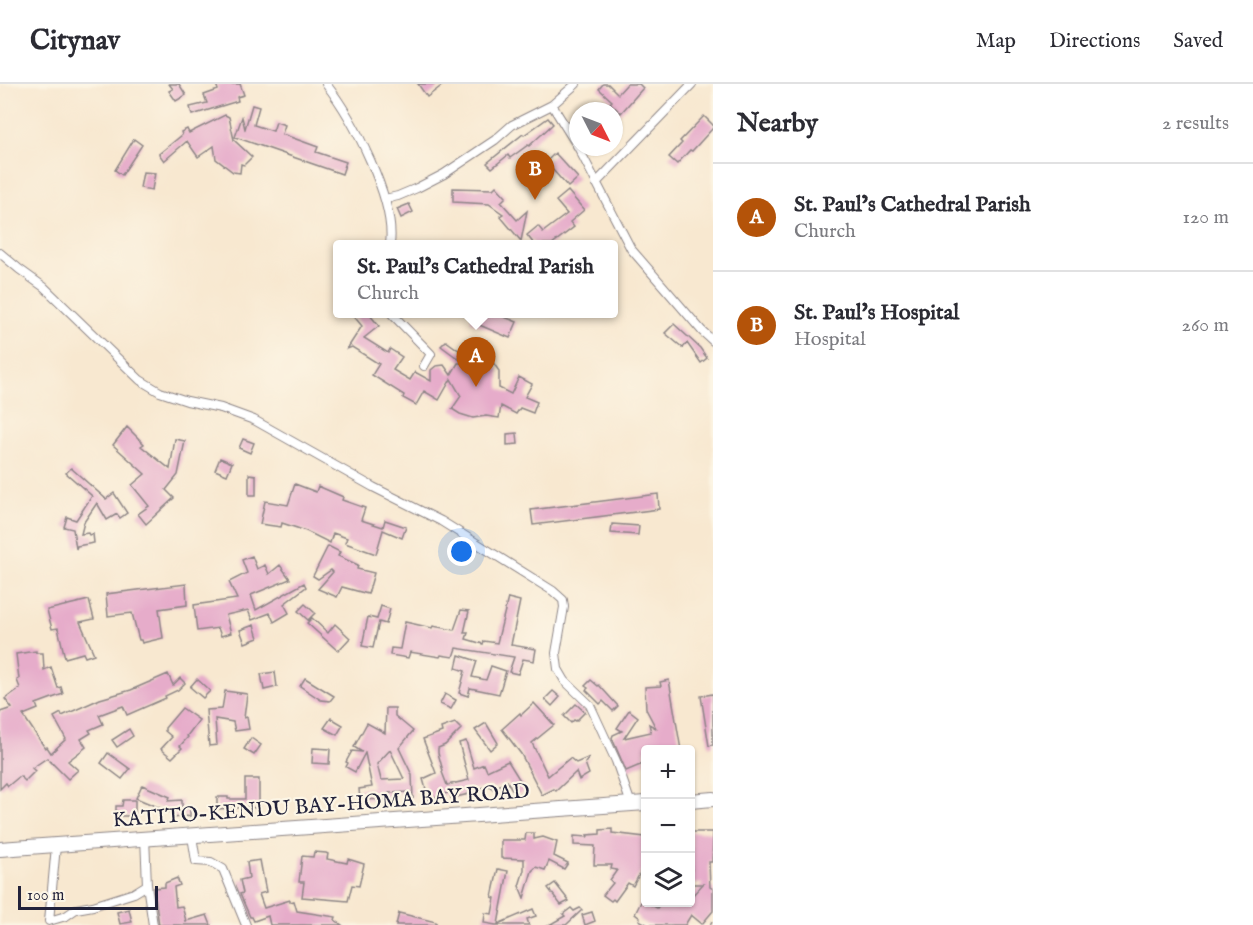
<!DOCTYPE html>
<meta charset="utf-8">
<style>
body{margin:0;font-family:"IM FELL English",serif;background:#f7f7f7;color:#2b2b33}
.controls{position:absolute;right:18px;bottom:18px;display:grid;overflow:hidden;border-radius:6px;box-shadow:0 2px 4px #0004}
.controls button{width:54px;height:54px;display:grid;place-items:center;padding:0;border:0;border-bottom:2px solid #e1e1e2;background:#fff;color:#2b2b33;font:30px sans-serif}
.compass{position:absolute;left:569px;top:18px;width:54px;height:54px;border-radius:50%;background:#fff;box-shadow:0 2px 4px #0004;rotate:132deg}
.scale{position:absolute;left:18px;bottom:15px;width:140px;box-sizing:border-box;padding-left:6px;border:3px solid #22223b;border-top:0;font-size:16px;line-height:21px;white-space:nowrap;color:#22223b;-webkit-text-stroke:4px #fcf5e5;paint-order:stroke}
.you{position:absolute;left:462px;top:468px;width:21px;height:21px;margin:-15px;border:4px solid #fff;border-radius:50%;background:#1a73e8;box-shadow:0 0 0 9px #1a73e833}
.badge{display:grid;place-items:center;width:39px;height:39px;border-radius:50%;background:#b45309;color:#fff;font-size:20px;font-weight:700}
.pin{position:absolute;translate:-50% -50px;filter:drop-shadow(0 2px 3px #0008)}
.pin::after{content:'';position:absolute;top:32px;width:21px;height:18px;background:inherit;clip-path:polygon(0 0,100% 0,50% 100%)}
.popup{position:absolute;left:333px;top:156px;width:285px;height:78px;box-sizing:border-box;display:grid;place-content:center;border-radius:6px;background:#fff;filter:drop-shadow(0 2px 4px #0005);font-size:20px;white-space:nowrap;color:#7c7c81}
.popup b{font-size:22px;color:#2b2b33}
.popup::after{content:'';position:absolute;left:50%;top:100%;margin-left:-12px;border:12px solid transparent;border-top-color:#fff}
.list{margin:0;padding:0;list-style:none}
h2{display:flex;justify-content:space-between;align-items:center;height:78px;margin:0;padding:0 24px;font-size:26px}
h2 small{font-size:20px;font-weight:400;color:#7c7c81}
.list li{display:grid;grid-template-columns:39px 1fr auto;gap:18px;align-items:center;box-sizing:border-box;height:108px;padding:0 24px;border-top:2px solid #e1e1e2}
.list b{display:block;font-size:22px;white-space:nowrap}
.list p{margin:0;font-size:20px;white-space:nowrap;color:#7c7c81}
.list em{font-size:20px;font-style:normal;color:#7c7c81}
.icon{flex:none;width:33px;height:33px;fill:none;stroke:currentColor;stroke-width:2;stroke-linecap:round;stroke-linejoin:round}
.map{position:relative;flex:none;width:713px;height:841px;overflow:hidden}
header{display:flex;align-items:center;gap:36px;box-sizing:border-box;height:84px;padding:0 30px;background:#fff;border-bottom:2px solid #e1e1e2}
header strong{font-size:28px}
nav{display:flex;gap:33px;margin-inline-start:auto;font-size:21px}
main{display:flex}
aside{flex:1;background:#fff}
.map>svg:first-child{display:block}
</style>
<header>
<strong>Citynav</strong>
<nav><a>Map</a><a>Directions</a><a>Saved</a></nav>
</header>
<main>
<div class="map">
<svg width="713" height="841" viewBox="0 0 713 841">
<rect width="100%" height="100%" fill="#fcf5e5"/>
<filter id="ink" filterUnits="userSpaceOnUse"><feTurbulence type="fractalNoise" baseFrequency=".0167" numOctaves="2"/><feDisplacementMap in="SourceGraphic" scale="12" xChannelSelector="R" yChannelSelector="G"/><feConvolveMatrix kernelMatrix="1 2 1 2 8 2 1 2 1" color-interpolation-filters="sRGB"/></filter>
<filter id="wash" filterUnits="userSpaceOnUse"><feTurbulence type="fractalNoise" baseFrequency=".008" numOctaves="4" result="noise"/><feDisplacementMap in="SourceGraphic" scale="24" xChannelSelector="R" yChannelSelector="G"/><feGaussianBlur stdDeviation="1.35" result="paint"/><feColorMatrix in="noise" values="0 0 0 0 0 0 0 0 0 0 0 0 0 0 0 0 0 1.4 0 .05"/><feComposite in="paint" operator="in"/></filter>
<g filter="url(#wash)">
<rect width="100%" height="100%" fill="#f8e8d0"/>
<g id="blocks">
<path fill="#e6acca" fill-rule="evenodd" d="M169,0H179L186,11L176,17L169,7L173,5Z
M216,0H240L244,11L237,13L238,17L192,31L190,23L207,19L204,11L218,6Z
M418,0H444L427,13Z
M603,0H608L618,10L627,0H639L643,4L621,29L610,19L612,17L599,5Z
M252,21L259,23L254,41L273,47L276,38L285,41L282,50L318,63L316,68L346,78L342,90L235,53L242,33L245,45Z
M225,31L229,33L234,56L252,73L244,81L241,80L240,89L233,88L216,75L214,62L198,73L187,57L164,77L159,70L182,51L181,48L187,45L189,49Z
M704,32L713,41V44L692,67L690,66L677,80L669,73L682,59L680,57Z
M548,34L553,40L529,62L528,61L510,74L508,71L492,84L487,79L523,50L524,51Z
M134,55L142,61L122,91L115,86Z
M555,69L578,94L568,103L552,85L545,91L534,78L542,71L547,77Z
M143,88L155,89L152,106L140,104Z
M496,102L506,113L501,118L517,136L527,127L521,157L500,132L503,130L489,120L453,118V104L493,105Z
M568,107L584,126L570,138L574,143L552,160H534L527,151L538,142L543,148L567,130L556,117Z
M409,120L413,128L401,134L397,125Z
M352,230H369L379,242L364,254L388,269L390,265L402,273L393,286L410,296L415,288L431,297V286L436,282L444,281L451,291L458,279H464L441,262L446,257L467,272L481,271L492,277L499,287V304L511,310L519,293L532,300L525,313L537,318L533,329L520,324L516,330L501,322L499,334L486,332L473,334L460,330L452,325L461,312L451,295L439,316L424,307L416,321L403,314L404,311L372,291L379,280L352,263L347,265L362,242Z
M473,230H497L517,238L510,254L470,237Z
M674,240L700,264L707,274L701,279L687,259L683,264L665,249Z
M127,343L144,360L141,362L170,385L175,355L185,357L178,391L166,406L174,414L146,440L138,430L149,422L132,401L145,390L113,361Z
M517,349L518,360L507,361V350Z
M243,355L254,359L250,369L239,364Z
M220,374L232,379L227,391L215,386Z
M71,384L106,415L114,409L127,429L120,434L117,430L107,436L97,419L84,438L81,450L88,449L89,451L93,450L94,459L77,462L76,465L73,445L64,443L67,433L76,436L92,412L66,389Z
M249,390L256,391V411H249Z
M295,400L316,408L318,402L341,412L343,413L342,416L365,424L361,436L383,443L385,436L406,443L402,454L383,446L376,470L345,459L347,454L333,449L330,459L306,447L282,439L281,443L260,440L265,417L288,421Z
M658,410L659,425L533,441L531,426Z
M612,440L639,442L638,451L611,449Z
M328,462L340,468L338,472L358,481L357,485L374,489L368,510L342,503L337,513L318,505L333,488L331,486L318,495L313,492Z
M252,472L257,485L265,481L269,490L280,481L290,495L251,511L256,526L304,499L306,503L284,520L289,529L274,538L270,529L252,536L248,526L226,531L231,549L221,552L218,544L197,547L194,521L237,515L229,498L247,489L242,476Z
M186,500L187,521L159,525L163,554L142,559L141,556H139L132,529L108,532L106,510Z
M508,514L520,517L511,561L536,565L534,577L523,575L518,590L509,588L514,573L456,564L453,573L441,571L440,573L410,568L408,574L390,571L391,564L400,565L405,538L432,544L433,542L454,546L461,526L469,527L464,549H468L466,555L483,560L484,557L497,559Z
M89,516L94,535L80,538L94,570L85,573L83,569L65,574L58,544L52,545L47,526Z
M305,520L315,529L308,536L298,527Z
M381,522L390,525L386,540L379,538L373,564L362,562L368,533L377,535Z
M312,534L328,549L335,540L350,554L338,567L307,539Z
M254,541L258,554L245,559L240,546Z
M36,567V569H43L44,586L51,583L58,604L61,603L63,610L36,620L38,625L23,631L45,664L47,663L51,669L66,655L54,633L61,629L62,632L100,615L131,606L168,590L173,601L180,594L185,599L178,606L165,612L166,614L127,631L123,622L99,631L103,640L89,646L91,649L81,655L86,663L68,677L78,686L68,695L47,674L32,684L35,687L25,697L20,692L8,702L6,699L0,705V628L12,624L5,615L20,604L17,596L19,595L16,570Z
M459,571L477,577L472,593L486,596L491,582L506,587L499,610L470,604L468,612L459,609L465,587L456,584Z
M275,588L277,603L264,606L261,590Z
M305,594L334,612L330,617L321,616L300,602Z
M197,595L210,607L203,614L190,603Z
M591,596L598,602L599,601L618,622L613,627L603,617L600,620L586,606L588,604L585,602Z
M669,596L681,666H645V679L626,687L612,654L613,651L622,647L617,644L629,626L638,633L624,654L651,648L649,640L656,644L646,625L645,603L661,602L660,598Z
M225,607L247,610L244,634L247,633L249,645L235,647L233,638L215,635L217,661L209,662L206,626L222,625Z
M553,607L560,613L552,622L545,615Z
M445,610L456,616L451,625L440,620Z
M713,610V661L709,662L701,612Z
M534,619L554,641L532,659L548,692L570,674L576,679L590,673L585,679L589,690L579,696L576,688L556,707L554,705L542,711L521,670L502,645L520,629L521,631Z
M576,620L585,628L576,637L574,636L571,639L564,632Z
M182,624L199,636L187,652L188,653L180,662L182,664L172,674L161,665L172,653L165,647V644Z
M386,624H395V632L413,647L399,664L412,691L413,715L410,708L389,709V715L360,716L359,705L372,703L365,669L355,688L346,683L348,679L346,678L352,667L362,668L354,663L367,639L385,649ZM390,666L393,672L404,695L381,696L377,680Z
M331,634L343,641L337,651L324,644Z
M455,639L461,645L445,661L438,664V669L443,687L442,688L447,701L469,696L459,659L466,657L474,684L484,680L487,687L508,677L526,706L516,712L507,697L493,705L491,702L470,706L469,710L451,714L450,708L429,716L423,695L436,689L423,655L442,648L441,644Z
M486,639L498,659L490,666L475,646Z
M129,645L133,652L117,663L112,656Z
M251,654L261,661L254,671L244,665Z
M313,664L330,665L329,680L312,679Z
M108,669L130,685L122,695L101,679Z
M245,695H259V725L251,723L217,725V713H228V715H245Z
M142,701L170,713L168,717L182,716V724H190V732L173,734L172,729L136,714Z
M123,716H135V732H116V722H122Z
M612,745V749L645,753V789L641,787L633,802L628,799L615,817L613,815L611,817L603,811L613,799L610,796L617,786L611,785L612,781H594L595,762L574,761V752L588,753L587,751L600,750V746Z
M691,748H713L712,778H709L710,803L713,805V827L702,840L691,831L685,841H648L639,836L640,834L635,830L642,816L657,824L661,819H690V814L703,800H692Z
M526,749H534V755L543,753L557,758L554,772L568,779L564,785L549,777L545,786L536,783L532,787L524,814L519,802L524,786V775L501,774V756H525Z
M314,768L326,769L328,770L327,775L347,779L348,775L364,780L359,802L352,801L348,817L302,813L304,798H299L302,772L313,773Z
M260,776L266,808L259,810L264,824L290,816V818L294,817L297,827L336,833L335,836L342,841H270L268,832L254,837L252,833H250L240,810L243,809L240,796L249,794L247,778Z
M498,785L508,787L498,840L533,825L536,832L527,835L529,841H496L484,839L485,829L492,830L495,814L492,813Z
M177,794L180,801L174,803L176,823L182,822L186,837L207,831L211,841H159L154,804L165,803V799Z
M555,799L569,817L561,821L548,804Z
M571,824L574,827L580,824L582,826L566,841H549L565,832L563,830Z
M129,825L132,838L120,840L117,828Z
M592,828L595,837L585,841L582,831Z
M399,829L436,838V841H396Z"/>
</g>
</g>
<g filter="url(#ink)">
<use href="#blocks" fill-opacity="0" stroke="#8d8586" stroke-width="1.5"/>
<g fill="none" stroke-linecap="round" stroke-linejoin="round">
<defs>
<path id="minor" d="M326,0C353,34 396,117 390,160
M552,21L578,63
M578,63L631,165L702,247L713,257
M596,99L692,0
M385,115L398,112L417,104L444,90L495,56L512,41L552,21L576,0
M0,169L19,185L44,203L140,296L160,308L187,317L221,324L254,336L373,403L441,437L553,507L563,516L564,523L556,569L558,585L565,597L590,621L616,677L631,720
M392,230L431,270L424,282
M192,752L196,777L211,778L223,785L246,841
M145,753L147,801L153,841
M56,762L49,837L66,832L76,825L93,822L134,809L147,801"/>
<path id="trunk" d="M690,717L713,715
M0,765L646,719"/>
</defs>
<use href="#minor" stroke="#8d8586" stroke-width="10"/>
<use href="#trunk" stroke="#8d8586" stroke-width="16"/>
<path stroke="#8d8586" stroke-width="1.5" stroke-dasharray="4.5 4.5" stroke-linecap="butt" d="M710,841L713,835"/>
<use href="#minor" stroke="#fff" stroke-width="8"/>
<use href="#trunk" stroke="#fff" stroke-width="14"/>
</g>
</g>
<g text-anchor="middle" stroke-width="4.5" stroke-linejoin="round" paint-order="stroke">
<g font-size="21" fill="#22223b" stroke="#fcf5e5">
<text transform="translate(321 721) rotate(-4)" y="7">KATITO-KENDU BAY-HOMA BAY ROAD</text>
</g>
</g>
</svg>
<div class="controls">
<button>+</button>
<button>−</button>
<button><svg class="icon" aria-label="layers" viewBox="0 0 24 24"><path d="M12 4l9 5-9 5-9-5zM3 14l9 5 9-5"/></svg></button>
</div>
<svg class="compass" viewBox="-18 -18 36 36"><path d="M0-13l5 13h-10z" fill="#e53935"/><path d="M0 13l5-13h-10z" fill="#7c7c81"/></svg>
<div class="scale">100 m</div>
<div class="you"></div>
<div class="pin badge" style="left:476px;top:303px">A</div>
<div class="popup"><b>St. Paul’s Cathedral Parish</b>Church</div>
<div class="pin badge" style="left:535px;top:116px">B</div>
</div>
<aside>
<h2>Nearby<small>2 results</small></h2>
<ul class="list">
<li><span class="badge">A</span><div><b>St. Paul’s Cathedral Parish</b><p>Church</p></div><em>120 m</em></li>
<li><span class="badge">B</span><div><b>St. Paul's Hospital</b><p>Hospital</p></div><em>260 m</em></li>
</ul>
</aside>
</main>
